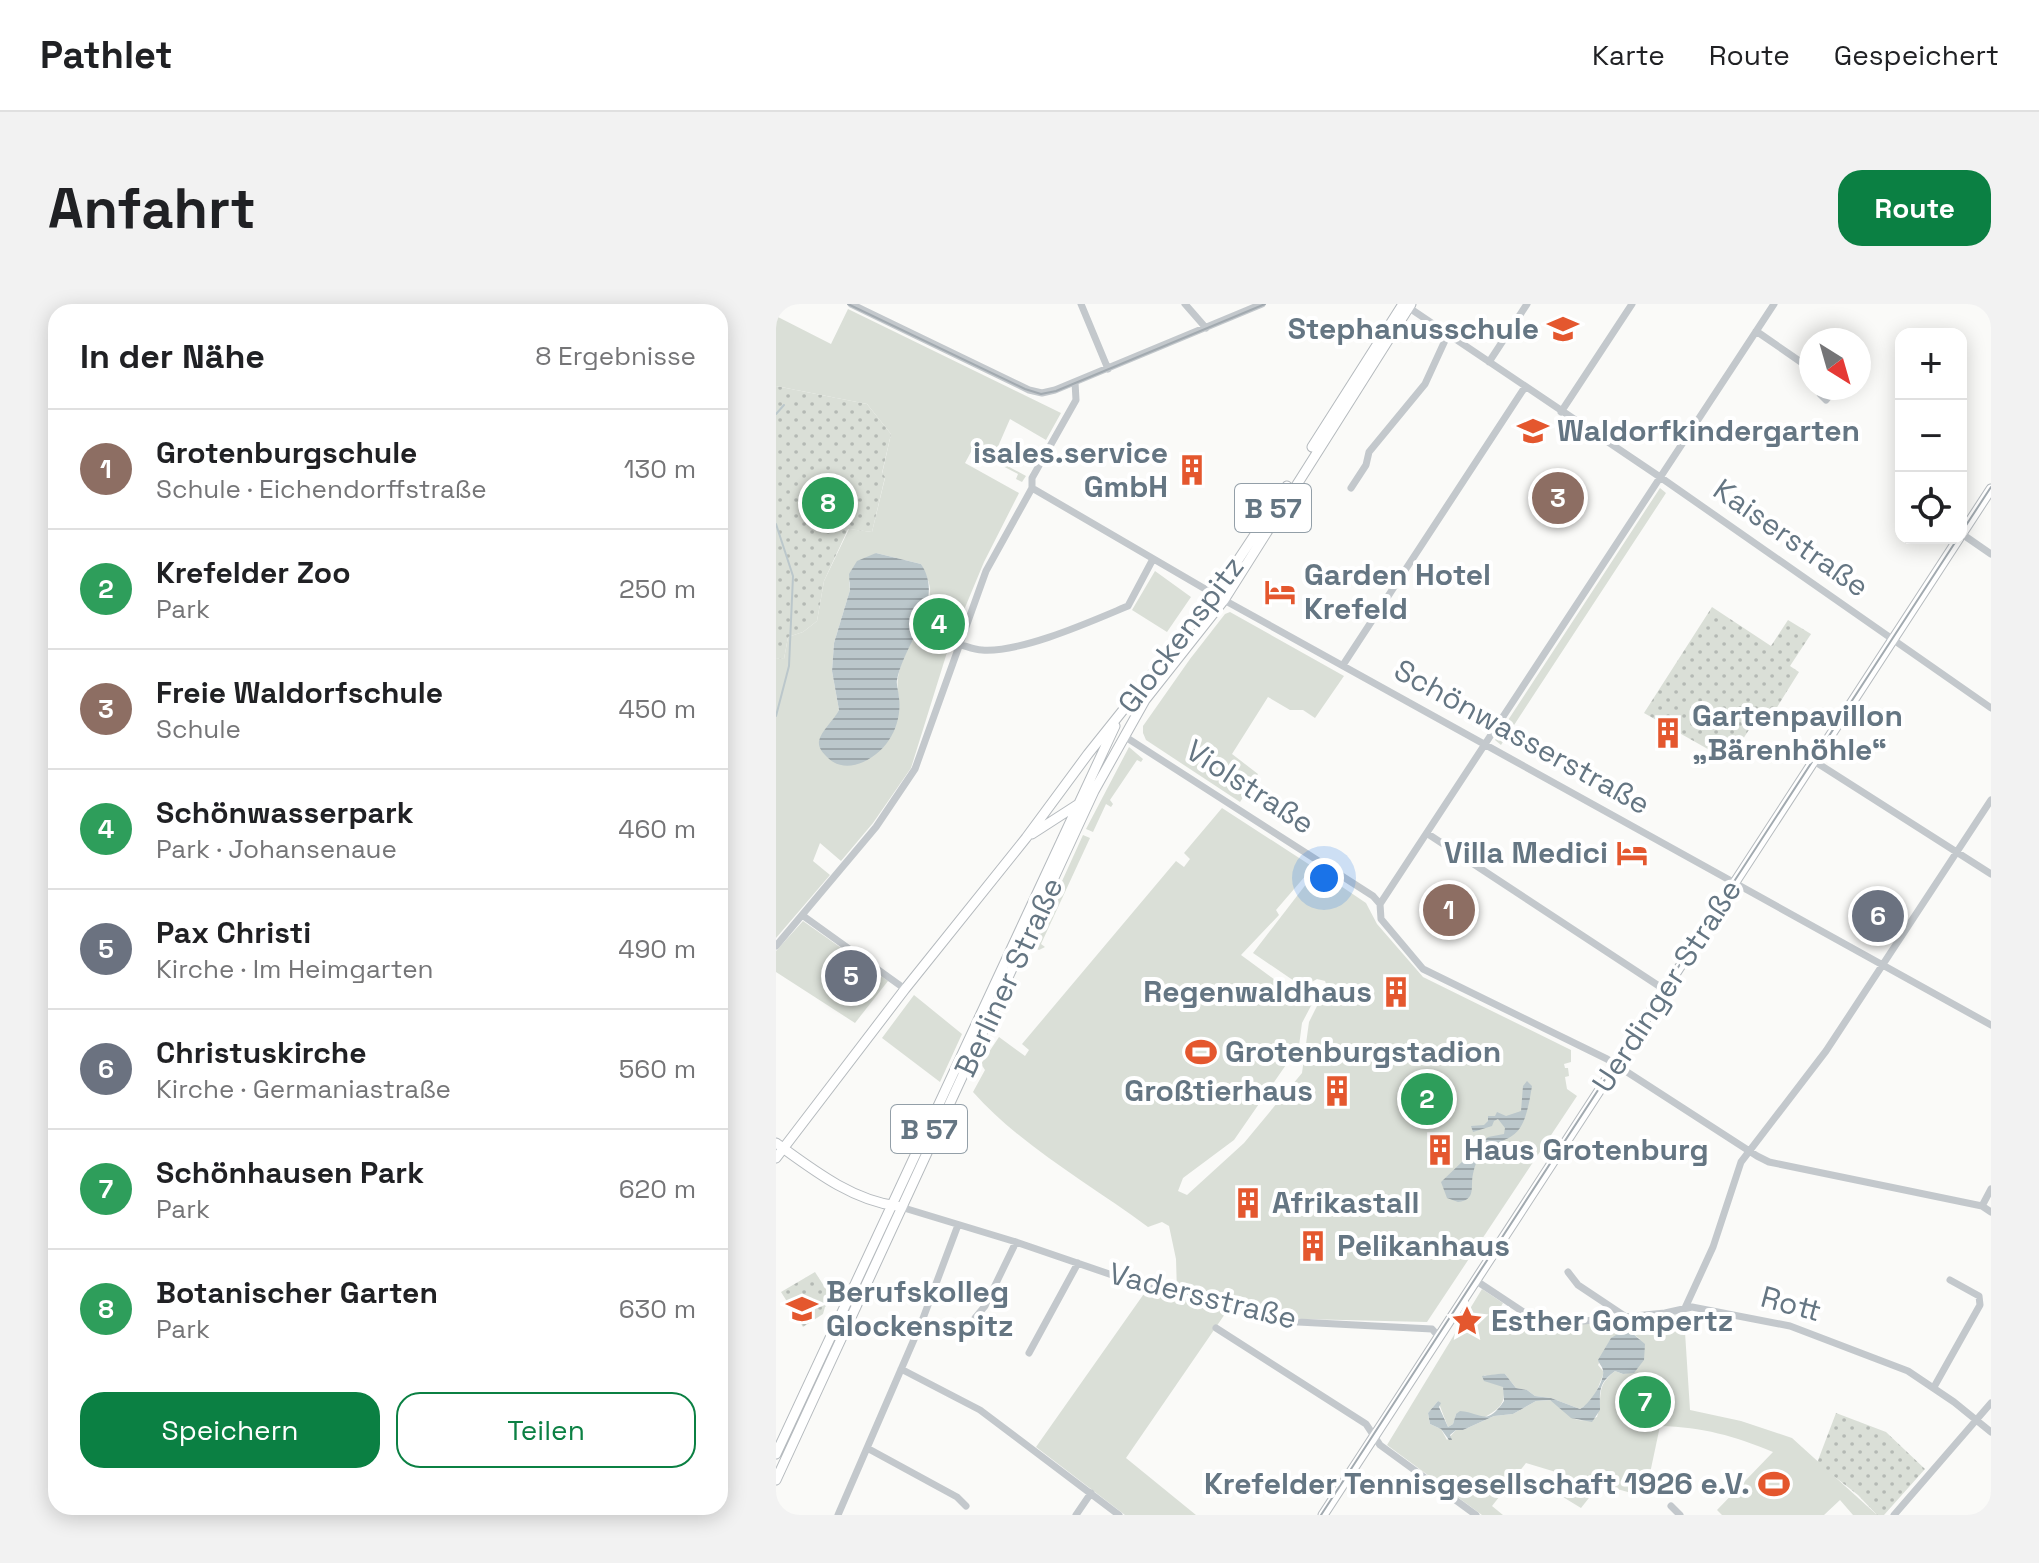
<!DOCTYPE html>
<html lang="de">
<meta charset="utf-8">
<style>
body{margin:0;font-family:"Space Grotesk",sans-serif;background:#f2f2f2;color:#202124}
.controls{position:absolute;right:24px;top:24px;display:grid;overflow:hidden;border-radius:16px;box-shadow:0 4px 20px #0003}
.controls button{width:72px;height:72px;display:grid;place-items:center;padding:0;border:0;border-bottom:2px solid #e0e0e0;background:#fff;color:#202124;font:40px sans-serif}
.compass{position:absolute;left:1023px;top:24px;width:72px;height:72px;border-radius:50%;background:#fff;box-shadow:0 4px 20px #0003;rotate:143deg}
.you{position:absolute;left:548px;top:574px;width:28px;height:28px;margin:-20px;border:6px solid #fff;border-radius:50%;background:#1a73e8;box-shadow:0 0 0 12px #1a73e833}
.badge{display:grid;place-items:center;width:52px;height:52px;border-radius:50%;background:#0b8043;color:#fff;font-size:26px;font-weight:700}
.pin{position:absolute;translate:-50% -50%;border:4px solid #fff;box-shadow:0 2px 8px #0006}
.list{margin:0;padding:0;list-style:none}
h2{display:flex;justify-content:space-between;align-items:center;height:104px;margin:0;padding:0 32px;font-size:34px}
h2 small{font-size:26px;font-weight:400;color:#757577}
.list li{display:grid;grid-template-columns:52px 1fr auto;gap:24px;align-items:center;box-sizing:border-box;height:120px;padding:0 32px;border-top:2px solid #e0e0e0}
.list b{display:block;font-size:30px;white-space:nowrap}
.list p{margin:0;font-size:26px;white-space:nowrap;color:#757577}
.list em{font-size:26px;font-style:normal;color:#757577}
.actions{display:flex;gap:16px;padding:24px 32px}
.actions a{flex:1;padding:18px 0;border:2px solid #0b8043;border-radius:24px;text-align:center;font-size:28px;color:#0b8043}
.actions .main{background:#0b8043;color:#fff}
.icon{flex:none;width:44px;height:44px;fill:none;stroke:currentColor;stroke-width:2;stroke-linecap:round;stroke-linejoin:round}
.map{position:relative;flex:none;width:1215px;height:1211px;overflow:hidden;border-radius:24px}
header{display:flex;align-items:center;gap:48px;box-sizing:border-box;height:112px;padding:0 40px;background:#fff;border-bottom:2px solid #e0e0e0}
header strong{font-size:38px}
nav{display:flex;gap:44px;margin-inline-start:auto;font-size:28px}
.intro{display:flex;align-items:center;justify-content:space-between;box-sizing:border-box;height:192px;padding:0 48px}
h1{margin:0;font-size:56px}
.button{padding:20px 36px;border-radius:24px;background:#0b8043;color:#fff;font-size:28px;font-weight:700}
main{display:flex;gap:48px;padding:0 48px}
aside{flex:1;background:#fff;border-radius:24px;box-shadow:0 4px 20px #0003}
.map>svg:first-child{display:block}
</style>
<header>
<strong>Pathlet</strong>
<nav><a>Karte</a><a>Route</a><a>Gespeichert</a></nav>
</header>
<div class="intro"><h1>Anfahrt</h1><a class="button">Route</a></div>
<main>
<aside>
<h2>In der Nähe<small>8 Ergebnisse</small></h2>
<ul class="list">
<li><span class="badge" style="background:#8d6e63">1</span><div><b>Grotenburgschule</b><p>Schule · Eichendorffstraße</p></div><em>130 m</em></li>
<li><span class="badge" style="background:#2e9e5b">2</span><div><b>Krefelder Zoo</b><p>Park</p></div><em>250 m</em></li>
<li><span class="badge" style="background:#8d6e63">3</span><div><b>Freie Waldorfschule</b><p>Schule</p></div><em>450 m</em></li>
<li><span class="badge" style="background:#2e9e5b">4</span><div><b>Schönwasserpark</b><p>Park · Johansenaue</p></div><em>460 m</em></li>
<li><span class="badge" style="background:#6b7280">5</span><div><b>Pax Christi</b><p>Kirche · Im Heimgarten</p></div><em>490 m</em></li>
<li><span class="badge" style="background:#6b7280">6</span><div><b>Christuskirche</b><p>Kirche · Germaniastraße</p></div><em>560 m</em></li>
<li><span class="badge" style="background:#2e9e5b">7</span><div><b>Schönhausen Park</b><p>Park</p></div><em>620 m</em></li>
<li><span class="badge" style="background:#2e9e5b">8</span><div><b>Botanischer Garten</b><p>Park</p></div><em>630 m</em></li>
</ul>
<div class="actions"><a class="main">Speichern</a><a>Teilen</a></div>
</aside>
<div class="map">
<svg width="1215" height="1211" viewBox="0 0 1215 1211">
<defs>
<pattern id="garden-dots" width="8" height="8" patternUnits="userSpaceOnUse" patternTransform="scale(2)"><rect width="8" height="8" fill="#dadfd7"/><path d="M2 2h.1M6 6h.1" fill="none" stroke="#b4b9b4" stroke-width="1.8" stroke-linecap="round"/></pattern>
<pattern id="water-rules" width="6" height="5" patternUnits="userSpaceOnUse" patternTransform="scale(2)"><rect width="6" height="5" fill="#bbc7cb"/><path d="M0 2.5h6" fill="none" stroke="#9ca6aa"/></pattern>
</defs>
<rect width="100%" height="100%" fill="#fafaf8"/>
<path fill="#dadfd7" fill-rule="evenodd" d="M72,5L285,109L270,136L234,115L217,154L250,172L246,178L240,175L242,170L196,146L189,159L243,189L208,258L173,342L135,464L97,519L65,557L44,539L37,557L54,571L0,634V354L8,355L12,333L27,328L41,317L48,277L73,225L96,228L109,174L106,170L115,130L91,100L0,82V12L55,40ZM100,249L145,260C148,267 153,276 154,284C156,321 113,354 123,393L60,412L63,406L56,367L58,339L74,286L73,278Z
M884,184L890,189L725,441L719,436Z
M379,267L415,293L391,328L356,306Z
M454,308L568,372L539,414L527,406H514L492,393L456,450L482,470L464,498L370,436L367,429V422L414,355L449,310Z
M353,443L367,455L365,458L361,456L334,496L337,500L335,503L330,500L317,528L310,525Z
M446,504L537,563L500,606L503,611L465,651L521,692L534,688L537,698L526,719L523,742L458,836L407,874L402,887L411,891L468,839L526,769L533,718L551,682L549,677L541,675L527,683L477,649L541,566L590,599L601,620L647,673L795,746V758L788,760L789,764H792L793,772L789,773L791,785L801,792L651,1018L525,1015L460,1004L401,988L400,955L393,922L386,918L372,923C314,880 245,842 197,788L209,766L205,760L223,733L249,752L253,746L246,740L400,557L408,563L414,555L408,549Z
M307,531L314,534L265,640L269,643L263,646L256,643Z
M27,617L112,677L79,719L0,668V647ZM79,658L93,671L82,687L73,682L71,685L67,683L68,680L57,673L56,662L67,659L74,664Z
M138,691L186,730L164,778L106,734Z
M372,984L451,1007L350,1154L420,1211H349L260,1143Z
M706,985L727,999L719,1013L748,1027L756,1017L767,1024L913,1009L909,1028L914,1106L965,1117L1016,1134L1101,1211H1077L1064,1196L1048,1211H946L941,1206L997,1148C958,1132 927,1123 884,1122L869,1193L824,1180L805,1204L782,1190L793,1172L750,1159L716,1202L727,1211H706L611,1141ZM845,1028L856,1029L864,1035L858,1068L847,1070L839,1067C818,1084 828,1091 821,1113C795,1123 794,1108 774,1096L760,1097L737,1110L718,1112L687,1126H680L671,1136L665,1125L654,1120L652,1109L662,1097L672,1123L677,1120L680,1110L707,1114C722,1106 731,1100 727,1082L713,1078L708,1071L715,1073L729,1070L740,1084L751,1086L759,1092L775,1094L804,1105L817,1096L827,1071V1067L822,1061L833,1038Z"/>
<path fill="url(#garden-dots)" d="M0,82L91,100L115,130L106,169L109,173L96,228L72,225L48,277L41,317L27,328L12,333L8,355L0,354Z
M936,303L995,342L1012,316L1035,330L1014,362L1023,368L993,416L983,410L953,457L868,409Z
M39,968L57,996L49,1003L47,1010L27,1023L5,988Z
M1060,1109L1110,1128L1149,1165L1108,1211H1101L1082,1191L1041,1159Z"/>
<path fill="url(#water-rules)" d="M100,249L145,260C170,297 128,339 121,376C120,382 123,388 123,394C125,407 121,425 113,436C101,455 70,473 51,453C47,449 42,444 43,437C45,427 58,416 63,406L56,367L58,339L74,286L73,270L81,257Z
M751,777L756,782C754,794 751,814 744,824C731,843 704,834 697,870C694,882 701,896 682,898L671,894L665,878L712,833L728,830L729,824L722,815L718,817L716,822L697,828L695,822L708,821L712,817V812H719L721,808L730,812L745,807L747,782Z
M845,1028L856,1029L869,1040L868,1056L858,1069L847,1070L839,1067C822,1080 824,1086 824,1106L816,1118L795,1114L774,1096L760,1097L737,1110L718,1112L687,1126H680L674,1131L676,1136H673L665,1125L654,1120L652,1109L662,1097L665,1099L663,1103L672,1123L677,1120L680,1110L684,1107C707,1109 710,1123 728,1097L727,1083L708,1077L706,1072C710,1072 726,1069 729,1070L740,1084L751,1086L759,1092L775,1094L804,1105C813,1101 829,1077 827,1067C827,1063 823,1060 822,1056L835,1034Z"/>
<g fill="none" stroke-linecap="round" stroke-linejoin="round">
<path stroke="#bbc7cb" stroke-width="2" d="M0,110L8,101
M0,220L17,272L13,362L0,412"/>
<defs>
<path id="major" d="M536,143L627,0
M1185,231L1215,185
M256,530L304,499
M0,839C36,865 75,896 121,902
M0,854L129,685L250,534L312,450L439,291L511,182
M0,1150L339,422
M0,1176L318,487L369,396L448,296L635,0
M547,1211L1183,234"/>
</defs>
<use href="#major" stroke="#b5babe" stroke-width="11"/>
<path stroke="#c3c8cc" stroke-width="7" d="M75,0L253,86L266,89L279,86L486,0
M305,0L332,65
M409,0L430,24
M629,1L884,173L1215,404
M980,27L1035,65
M713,58L751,0
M1045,84L1044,90L1050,96L1060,84
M785,108L856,0
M256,184L448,296L1215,721
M256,184V174L300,96L299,78
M575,184L590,161L593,148L649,80L672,30
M1186,230L1215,250
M182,340C190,342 198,346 206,346C245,349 316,317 352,302L377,255
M567,361L749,83
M348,432L597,592L604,600L605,615L647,665L831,755L981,852L993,858L1206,902L1215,908
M1038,457L1215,570
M652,530L889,686
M604,600L998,0
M26,611L129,685
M0,642L100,523L139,465L210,267L256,184
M1206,902L1215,885
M128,904L240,938L374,984L487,1013L522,1018L656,1025L663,1033
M792,968L802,981L850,1013
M699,976L767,1021L889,1009L916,1003L1014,1022L1132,1067L1178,1098L1215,1128
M909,1004L937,943L965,858L1050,747L1215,496
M199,1014L209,1002L240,938
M440,1024L590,1120L604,1141L700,1211
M253,1049L302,959
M125,1065L204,1106L343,1211
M1158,1083L1204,1001L1203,992L1174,976
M91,1144L181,1193L190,1202
M895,1202L904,1211
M62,1211L146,1017L182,921
M300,1211L315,1189
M1118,1211L1215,1099"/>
<use href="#major" stroke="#fff" stroke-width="9"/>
<path stroke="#a2aab0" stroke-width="2" d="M72,0L249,85L265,90L280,87L489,0
M1185,229L1215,183
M545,1211L1182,234"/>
</g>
<defs>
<symbol id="school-bare" viewBox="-9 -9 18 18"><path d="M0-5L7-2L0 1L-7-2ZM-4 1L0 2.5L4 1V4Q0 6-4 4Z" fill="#e4572e" stroke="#fff" stroke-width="2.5" paint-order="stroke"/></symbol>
<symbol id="building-bare" viewBox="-9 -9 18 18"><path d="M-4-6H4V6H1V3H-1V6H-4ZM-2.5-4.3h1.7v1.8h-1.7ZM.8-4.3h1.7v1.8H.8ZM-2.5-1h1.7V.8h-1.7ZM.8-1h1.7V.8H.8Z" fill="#e4572e" stroke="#fff" stroke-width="2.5" paint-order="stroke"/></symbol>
<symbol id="hotel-bare" viewBox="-9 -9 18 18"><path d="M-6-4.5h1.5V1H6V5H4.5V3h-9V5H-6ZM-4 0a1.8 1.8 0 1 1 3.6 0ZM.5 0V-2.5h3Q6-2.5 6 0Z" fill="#e4572e" stroke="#fff" stroke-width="2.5" paint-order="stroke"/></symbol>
<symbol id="stadium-bare" viewBox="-9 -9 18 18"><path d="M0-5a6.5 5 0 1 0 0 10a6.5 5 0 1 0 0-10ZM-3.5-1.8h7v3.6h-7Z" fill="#e4572e" stroke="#fff" stroke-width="2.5" paint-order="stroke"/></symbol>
<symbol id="sight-bare" viewBox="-9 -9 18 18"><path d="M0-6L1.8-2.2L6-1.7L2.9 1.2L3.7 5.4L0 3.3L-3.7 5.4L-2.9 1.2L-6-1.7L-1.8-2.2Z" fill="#e4572e" stroke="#fff" stroke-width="2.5" paint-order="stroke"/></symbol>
</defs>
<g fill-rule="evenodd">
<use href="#school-bare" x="765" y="3" width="44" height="44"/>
<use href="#school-bare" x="735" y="105" width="44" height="44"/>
<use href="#building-bare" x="394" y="144" width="44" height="44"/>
<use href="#hotel-bare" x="482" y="266" width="44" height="44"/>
<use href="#building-bare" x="870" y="407" width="44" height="44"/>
<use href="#hotel-bare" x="834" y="527" width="44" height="44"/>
<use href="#building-bare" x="598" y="666" width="44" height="44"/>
<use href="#stadium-bare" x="403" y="726" width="44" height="44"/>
<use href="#building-bare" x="539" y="765" width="44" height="44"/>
<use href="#building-bare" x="642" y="824" width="44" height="44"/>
<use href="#building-bare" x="450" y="877" width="44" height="44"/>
<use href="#building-bare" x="515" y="920" width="44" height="44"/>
<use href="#school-bare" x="4" y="983" width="44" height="44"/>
<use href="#sight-bare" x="669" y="995" width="44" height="44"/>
<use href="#stadium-bare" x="976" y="1158" width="44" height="44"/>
</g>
<g text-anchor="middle" stroke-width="8" stroke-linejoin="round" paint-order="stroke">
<g fill="#fff" stroke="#939fa8" stroke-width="2">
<rect x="459" y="180" width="76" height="48" rx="6"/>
<rect x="115" y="801" width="76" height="48" rx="6"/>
</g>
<g font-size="28" font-weight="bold" fill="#657683">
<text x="497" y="214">B 57</text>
<text x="153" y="835">B 57</text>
</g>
<g font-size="30" font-weight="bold" fill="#657683" stroke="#fff" text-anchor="start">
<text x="763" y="35" text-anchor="end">Stephanusschule</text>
<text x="781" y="137">Waldorfkindergarten</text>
<text x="392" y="159" text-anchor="end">isales.service<tspan x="392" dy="34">GmbH</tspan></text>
<text x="528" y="281">Garden Hotel<tspan x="528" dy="34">Krefeld</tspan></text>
<text x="916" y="422">Gartenpavillon<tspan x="916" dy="34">„Bärenhöhle“</tspan></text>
<text x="832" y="559" text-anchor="end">Villa Medici</text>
<text x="596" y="698" text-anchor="end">Regenwaldhaus</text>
<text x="449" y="758">Grotenburgstadion</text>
<text x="537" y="797" text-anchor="end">Großtierhaus</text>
<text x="688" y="856">Haus Grotenburg</text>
<text x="496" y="909">Afrikastall</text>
<text x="561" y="952">Pelikanhaus</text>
<text x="50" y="998">Berufskolleg<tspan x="50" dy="34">Glockenspitz</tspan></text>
<text x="715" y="1027">Esther Gompertz</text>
<text x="974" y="1190" text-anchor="end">Krefelder Tennisgesellschaft 1926 e.V.</text>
</g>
<g font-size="30" fill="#657683" stroke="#fff">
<text transform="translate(1015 234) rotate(35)" y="10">Kaiserstraße</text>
<text transform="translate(405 331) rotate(-53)" y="10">Glockenspitz</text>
<text transform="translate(746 433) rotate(29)" y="10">Schönwasserstraße</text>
<text transform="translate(474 483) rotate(33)" y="10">Violstraße</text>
<text transform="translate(233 673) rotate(-65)" y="10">Berliner Straße</text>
<text transform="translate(891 682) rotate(-57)" y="10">Uerdinger Straße</text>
<text transform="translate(427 992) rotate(14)" y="10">Vadersstraße</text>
<text transform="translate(1015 1000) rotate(15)" y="10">Rott</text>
</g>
</g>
</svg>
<div class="controls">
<button>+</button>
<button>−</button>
<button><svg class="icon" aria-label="locate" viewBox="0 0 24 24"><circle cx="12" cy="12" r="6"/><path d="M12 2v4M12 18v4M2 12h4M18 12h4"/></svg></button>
</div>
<svg class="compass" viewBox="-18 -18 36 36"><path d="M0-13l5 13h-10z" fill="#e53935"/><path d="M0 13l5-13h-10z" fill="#757577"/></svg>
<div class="you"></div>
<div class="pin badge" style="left:673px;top:606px;background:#8d6e63">1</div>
<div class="pin badge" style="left:651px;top:795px;background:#2e9e5b">2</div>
<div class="pin badge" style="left:782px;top:194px;background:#8d6e63">3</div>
<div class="pin badge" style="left:163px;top:320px;background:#2e9e5b">4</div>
<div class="pin badge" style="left:75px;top:672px;background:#6b7280">5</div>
<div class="pin badge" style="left:1102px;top:612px;background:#6b7280">6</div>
<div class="pin badge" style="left:869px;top:1098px;background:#2e9e5b">7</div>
<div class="pin badge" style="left:52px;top:199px;background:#2e9e5b">8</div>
</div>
</main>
